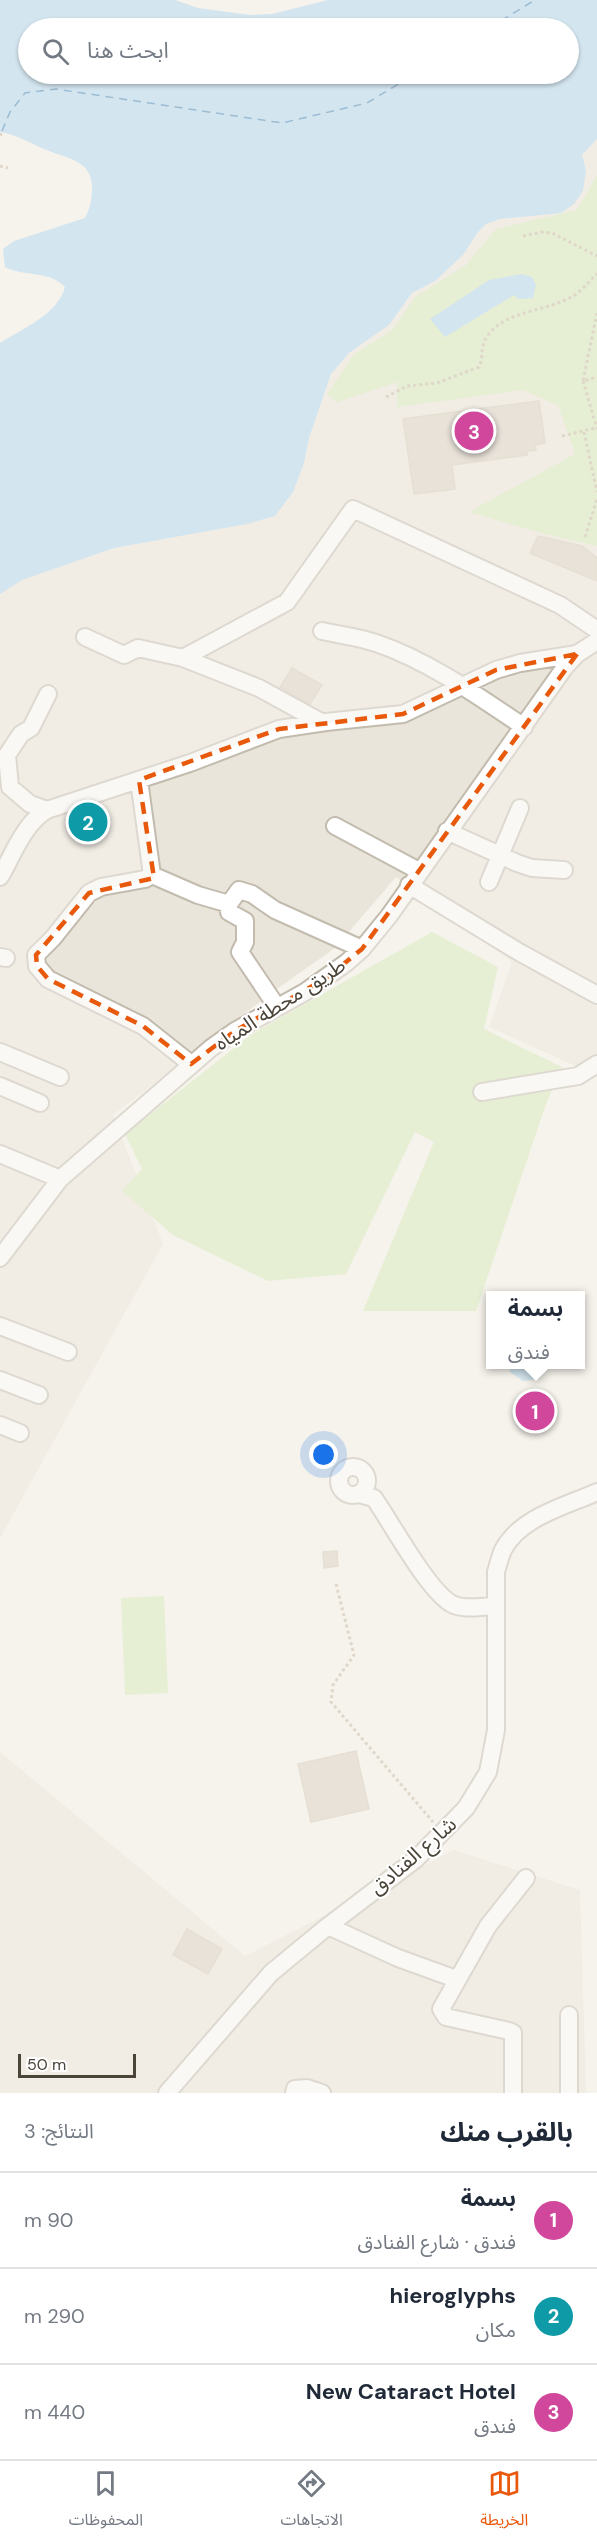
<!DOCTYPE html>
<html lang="ar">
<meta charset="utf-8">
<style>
body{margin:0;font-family:"DM Sans","Noto Sans Arabic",sans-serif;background:#f6f6f7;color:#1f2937;direction:rtl}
.scale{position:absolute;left:18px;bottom:15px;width:118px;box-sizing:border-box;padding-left:6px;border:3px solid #4b4439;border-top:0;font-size:16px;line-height:21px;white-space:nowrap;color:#4b4439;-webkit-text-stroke:4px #fff;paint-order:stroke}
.you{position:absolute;left:324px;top:1455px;width:21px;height:21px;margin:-15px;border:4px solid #fff;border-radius:50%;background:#1a73e8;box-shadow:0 0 0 9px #1a73e833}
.badge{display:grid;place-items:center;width:39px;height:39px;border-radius:50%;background:#ea580c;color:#fff;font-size:20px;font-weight:700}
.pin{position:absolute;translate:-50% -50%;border:3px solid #fff;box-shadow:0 2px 6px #0006}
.popup{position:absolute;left:486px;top:1291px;width:99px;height:78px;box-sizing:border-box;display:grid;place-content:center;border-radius:0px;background:#fff;filter:drop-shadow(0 2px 4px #0005);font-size:20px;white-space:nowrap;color:#747a83}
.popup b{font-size:22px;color:#1f2937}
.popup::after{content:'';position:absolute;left:50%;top:100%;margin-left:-12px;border:12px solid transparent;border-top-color:#fff}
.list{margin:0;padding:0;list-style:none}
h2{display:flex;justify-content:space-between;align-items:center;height:78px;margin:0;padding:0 24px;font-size:26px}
h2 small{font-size:20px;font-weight:400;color:#747a83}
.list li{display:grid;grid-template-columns:39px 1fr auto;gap:18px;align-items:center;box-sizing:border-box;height:96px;padding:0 24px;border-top:2px solid #e0e1e3}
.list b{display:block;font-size:22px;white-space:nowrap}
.list p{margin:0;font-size:20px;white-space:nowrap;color:#747a83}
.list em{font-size:20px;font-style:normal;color:#747a83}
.icon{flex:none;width:33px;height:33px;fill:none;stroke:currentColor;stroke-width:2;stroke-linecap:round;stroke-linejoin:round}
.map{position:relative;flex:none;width:597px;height:2093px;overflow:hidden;direction:ltr}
.search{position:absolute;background:#fff;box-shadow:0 2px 4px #0004;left:18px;right:18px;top:18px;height:66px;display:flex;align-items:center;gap:15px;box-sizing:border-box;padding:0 21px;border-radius:33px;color:#747a83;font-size:22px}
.sheet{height:366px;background:#fff}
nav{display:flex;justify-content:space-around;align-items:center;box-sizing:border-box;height:84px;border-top:2px solid #e0e1e3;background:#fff;font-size:16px;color:#747a83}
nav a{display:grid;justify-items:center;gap:3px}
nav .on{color:#ea580c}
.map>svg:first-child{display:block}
</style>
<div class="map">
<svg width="597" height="2093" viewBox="0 0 597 2093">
<rect width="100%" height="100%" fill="#f6f3ec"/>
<path fill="#eae5da" d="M597,139V1059L589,1072L489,1027L512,962L396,877L335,948L274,991L113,1115L163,1244L0,1538V594L22,580L114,548L247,524L275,516L304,463L309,438L331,374L349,353L389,325L412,293L435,281L463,255L478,232L486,224L500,219L519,218L582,163V155Z
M0,1752L245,1956L454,1850L580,1890L586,2093H0Z"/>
<path fill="#d2eab5" d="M597,175V546L545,534L469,512L575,454L558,405L523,390L397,407V382L337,402L327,394L354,354L393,330L415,297L465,266L496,229L577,210Z
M432,932L498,967L484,1029L562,1067L546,1104L476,1311H363L434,1142L415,1132L346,1274L268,1281L173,1235L122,1191L142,1169L125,1134L252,1034Z
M164,1596L168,1693L125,1695L121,1598Z"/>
<path fill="#a9d4f2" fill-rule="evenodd" d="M0,0H175L198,8L250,15L272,14L328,0H597V139L582,155L586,171L583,191L574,204L561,213L500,219L486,224L478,232L463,255L435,281L412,293L389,325L349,353L331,374L309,438L304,463L293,492L275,516L247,524L114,548L22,580L0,594V343C22,329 58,314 65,287C49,270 24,277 5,267L3,249L14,241L85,218C91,207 92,198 92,186C91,159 64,158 44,149C30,143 15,134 0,132ZM568,28V74H28V28Z
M522,274L532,277L536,285L533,298L518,299L514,295L445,337L430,319L489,280Z
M509,1365V1364L550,1365L539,1379L523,1381L510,1372Z"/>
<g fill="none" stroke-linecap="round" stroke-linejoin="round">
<path stroke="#2e7ab2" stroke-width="1.5" stroke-dasharray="8 6" stroke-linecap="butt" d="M489,28L535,0
M2,131L10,112L25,93L56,89L282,123L367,103L415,74"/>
</g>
<path fill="#d8cfc1" stroke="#d3c7b4" stroke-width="1.5" d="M539,401L545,443L535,445L536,450L527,451V455L452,465L455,489L414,494L403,419Z
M538,536L582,546L597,558V581L530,553Z
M292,668L322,685L310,704L280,687Z
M337,1551L338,1566L324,1568L323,1552Z
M356,1751L369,1809L311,1822L298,1764Z
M187,1929L222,1949L208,1974L173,1955Z"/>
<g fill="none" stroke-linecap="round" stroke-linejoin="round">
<defs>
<path id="minor" d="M322,631C340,635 359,637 376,643C429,661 478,696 524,727
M85,637L124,655L138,648L183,658L259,688L321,722
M183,658L287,602L353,509L560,605L597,630
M139,780L152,875L145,879L101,887L89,893L53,938L36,955L37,966L48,979L143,1026L191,1064
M47,810L30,804L10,787L7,755L21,734L31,728L48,694
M335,826L419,871
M447,831L517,863L532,868L564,870
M152,875L198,895L229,904V912L245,921V942L240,952L277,1007
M0,877C13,855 24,823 47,810L190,763L279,729L326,722L403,714L496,670L520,663L577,654
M489,882L520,808
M409,885L519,952L597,995
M229,904L239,890L252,894L275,910L362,949
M0,957L6,958
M0,1052L60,1077
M0,1086L40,1103
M482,1092L578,1076L597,1064
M0,1154L60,1179
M0,1258L60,1179L211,1048L235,1031L305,992L346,963L362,949L389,916L565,667L577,654L597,641
M0,1326L68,1352
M0,1380L39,1395
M0,1425L20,1433
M339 1481a14 14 0 1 1 28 0a14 14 0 1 1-28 0Z
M359,1494L374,1498C391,1522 430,1595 454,1605C466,1610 484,1606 496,1606
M328,1926L398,1958L456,1979
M569,2015V2093
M167,2093L271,1973L328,1926L416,1859L466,1808L488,1772L496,1730V1572C498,1565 500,1557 503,1550C520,1517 566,1506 597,1492
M294,2093L295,2089L307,2088L322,2093
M513,2093V2033L509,2031L446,2017L441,2009L488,1926L526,1878"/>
</defs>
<use href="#minor" stroke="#c2bbae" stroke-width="20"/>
<path stroke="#c4b79f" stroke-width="3" stroke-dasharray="3 3" stroke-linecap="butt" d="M0,136L2,131
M0,166L8,168
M523,236L542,232L552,233L597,256
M597,313L583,381L597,377
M583,381L597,429
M386,397L407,386L437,383L479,367C483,359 481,348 485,340C500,310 548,312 573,296C582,291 589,281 597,274
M584,432L597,492
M562,436L595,428
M585,537L597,499
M336,1584L354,1655L333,1685L331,1702L433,1822"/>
<use href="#minor" stroke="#fff" stroke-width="16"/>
</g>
<path d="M0 0H597V2093H0ZM577,654L362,949L326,978L235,1031L191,1064L143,1026L48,979L37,966L36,955L89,893L154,878L139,780L279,729L403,714L496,670Z" fill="#f6f3ec" fill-opacity=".55" fill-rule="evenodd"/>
<path fill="none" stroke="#e8590c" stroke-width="4.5" stroke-dasharray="12 8" stroke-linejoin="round" d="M577,654L362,949L326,978L235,1031L191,1064L143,1026L48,979L37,966L36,955L89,893L154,878L139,780L279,729L403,714L496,670Z"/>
<g text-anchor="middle" stroke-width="4.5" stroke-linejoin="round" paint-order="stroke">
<g font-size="21" fill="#4b4439" stroke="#fff">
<text transform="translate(280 1004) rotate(-33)" y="7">طريق محطة المياه</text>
<text transform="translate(413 1856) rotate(-41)" y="7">شارع الفنادق</text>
</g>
</g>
</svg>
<div class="scale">50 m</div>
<div class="you"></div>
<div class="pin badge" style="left:535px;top:1411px;background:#d1479c">1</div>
<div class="popup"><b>بسمة</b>فندق</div>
<div class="pin badge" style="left:88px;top:822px;background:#0f9aa8">2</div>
<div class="pin badge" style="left:474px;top:431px;background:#d1479c">3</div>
<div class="search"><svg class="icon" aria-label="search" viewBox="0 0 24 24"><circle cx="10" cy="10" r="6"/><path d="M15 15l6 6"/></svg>ابحث هنا</div>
</div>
<section class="sheet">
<h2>بالقرب منك<small>النتائج: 3</small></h2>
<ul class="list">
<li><span class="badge" style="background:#d1479c">1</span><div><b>بسمة</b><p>فندق · شارع الفنادق</p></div><em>90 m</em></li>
<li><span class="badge" style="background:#0f9aa8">2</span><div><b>hieroglyphs</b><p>مكان</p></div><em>290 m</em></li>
<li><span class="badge" style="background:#d1479c">3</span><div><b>New Cataract Hotel</b><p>فندق</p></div><em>440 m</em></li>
</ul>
</section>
<nav>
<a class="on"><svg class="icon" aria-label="map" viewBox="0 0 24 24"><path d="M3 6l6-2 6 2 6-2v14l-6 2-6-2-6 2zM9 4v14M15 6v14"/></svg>الخريطة</a>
<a><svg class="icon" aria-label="directions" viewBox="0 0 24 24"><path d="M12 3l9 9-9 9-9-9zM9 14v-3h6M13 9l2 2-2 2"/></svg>الاتجاهات</a>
<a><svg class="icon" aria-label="saved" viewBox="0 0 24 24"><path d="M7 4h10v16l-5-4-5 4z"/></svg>المحفوظات</a>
</nav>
